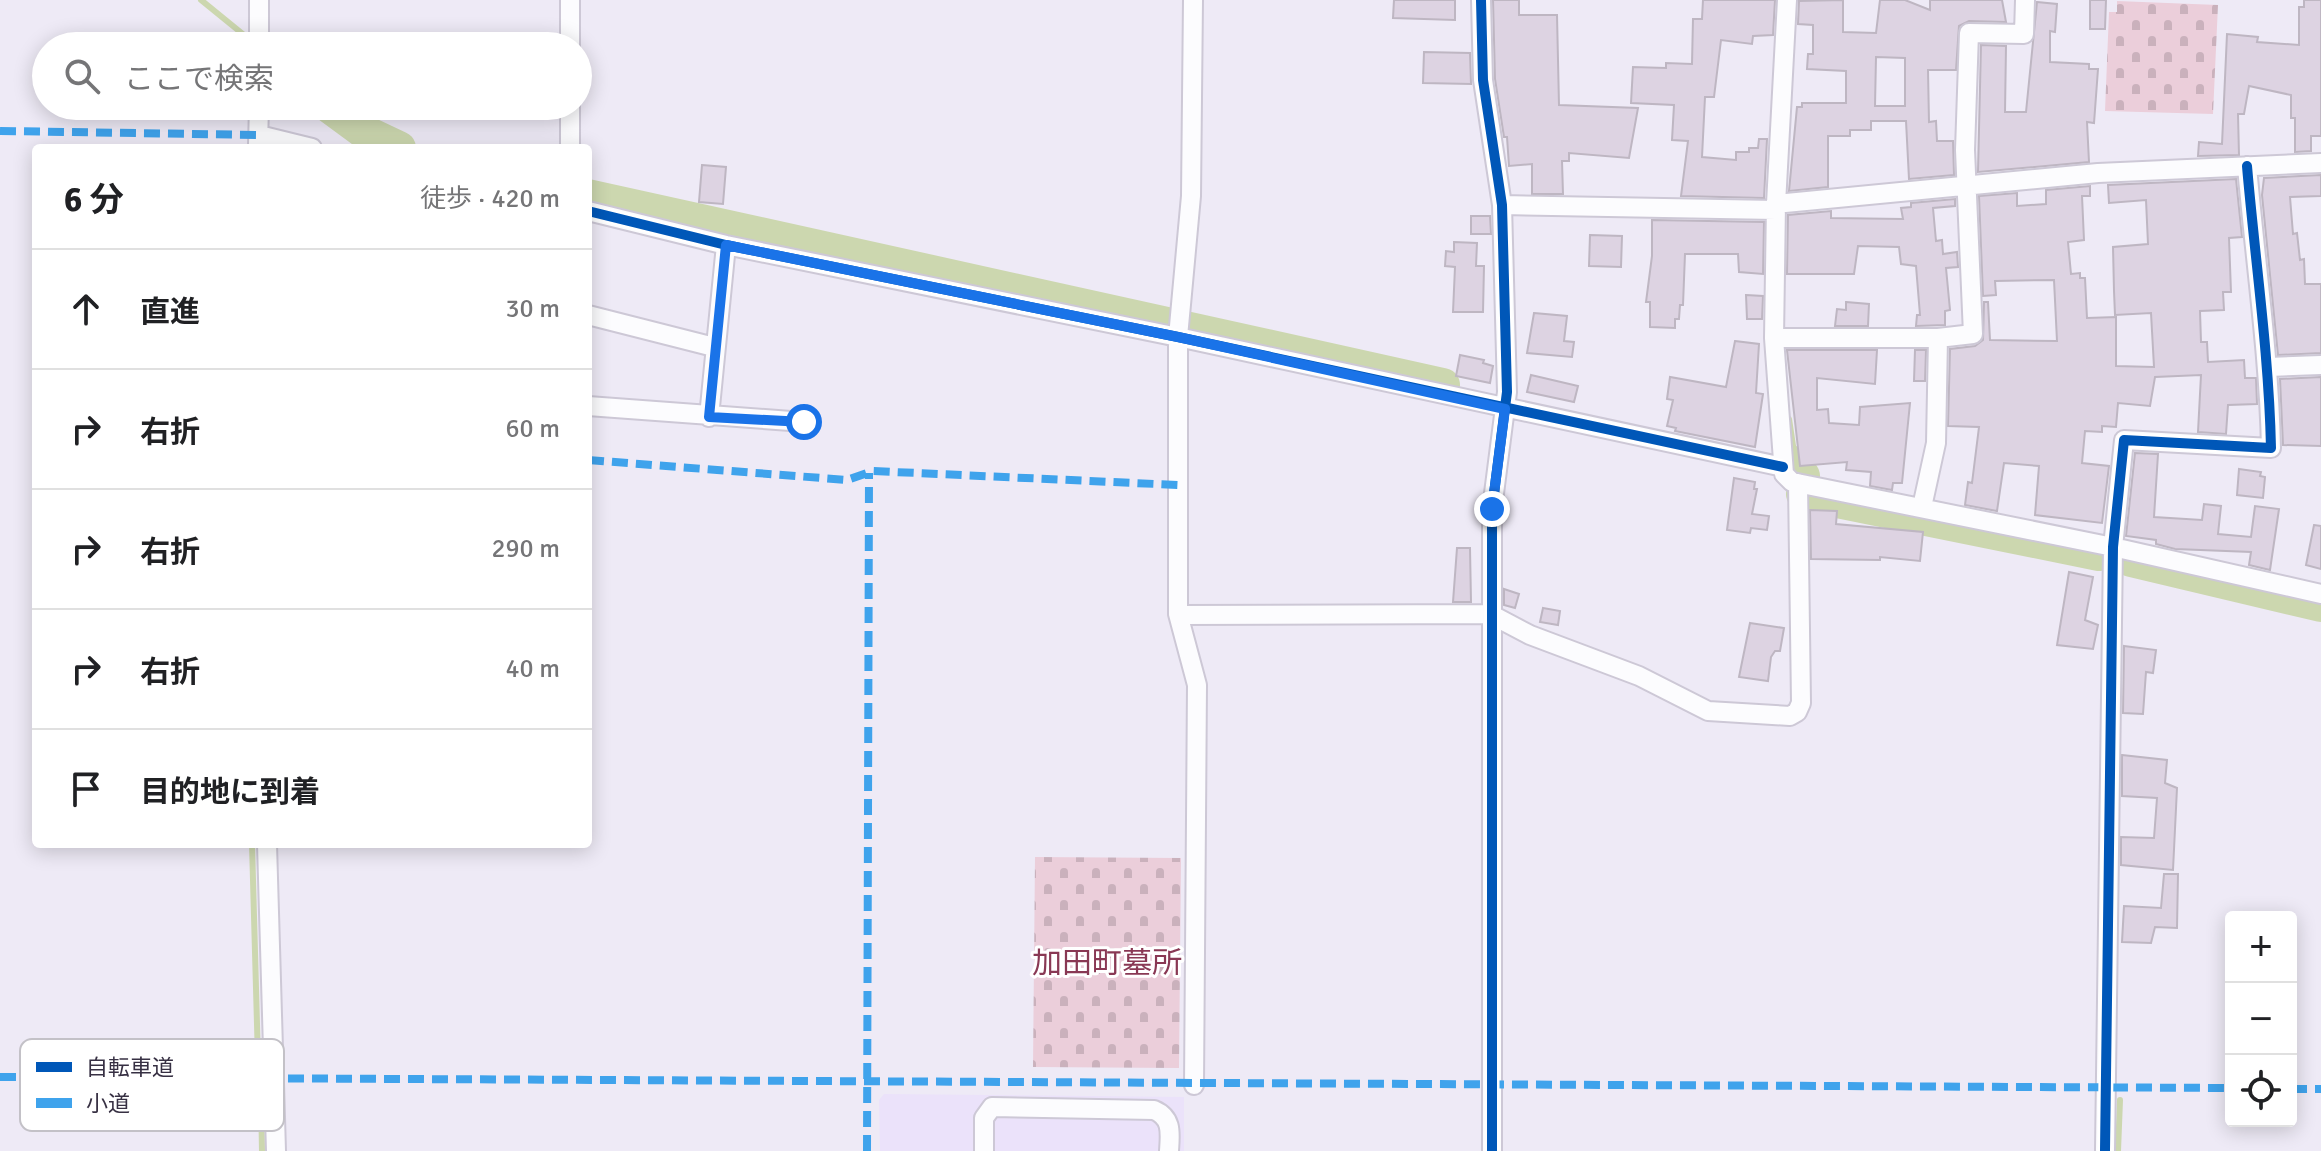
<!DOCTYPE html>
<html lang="ja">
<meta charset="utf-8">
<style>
body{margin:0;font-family:Signika,"Noto Sans JP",sans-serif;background:#f2f2f2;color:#202124}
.controls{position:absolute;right:24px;bottom:24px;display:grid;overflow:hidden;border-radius:8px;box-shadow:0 4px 20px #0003}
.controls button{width:72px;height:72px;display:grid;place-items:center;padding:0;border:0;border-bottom:2px solid #e0e0e0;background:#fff;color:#202124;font:40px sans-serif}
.stop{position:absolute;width:24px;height:24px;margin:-18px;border:6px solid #1a73e8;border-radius:50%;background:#fff}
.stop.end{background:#1a73e8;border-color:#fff;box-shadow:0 2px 8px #0008}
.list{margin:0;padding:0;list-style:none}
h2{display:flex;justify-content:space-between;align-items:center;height:104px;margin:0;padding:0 32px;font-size:34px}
h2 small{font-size:26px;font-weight:400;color:#757577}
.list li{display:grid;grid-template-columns:52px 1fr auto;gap:24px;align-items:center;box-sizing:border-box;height:120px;padding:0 32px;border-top:2px solid #e0e0e0}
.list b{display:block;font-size:30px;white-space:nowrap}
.list em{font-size:26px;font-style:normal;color:#757577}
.icon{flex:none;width:44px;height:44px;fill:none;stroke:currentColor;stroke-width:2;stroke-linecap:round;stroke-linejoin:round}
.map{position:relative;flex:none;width:2321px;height:1151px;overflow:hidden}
.search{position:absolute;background:#fff;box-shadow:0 4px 20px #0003;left:32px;top:32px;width:560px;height:88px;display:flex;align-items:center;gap:20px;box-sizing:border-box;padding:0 28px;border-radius:44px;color:#757577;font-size:30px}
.panel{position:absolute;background:#fff;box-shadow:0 4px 20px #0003;left:32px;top:144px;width:560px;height:704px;border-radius:8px}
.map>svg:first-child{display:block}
</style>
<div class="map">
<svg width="2321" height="1151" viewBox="0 0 2321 1151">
<defs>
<pattern id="cemetery-stones" width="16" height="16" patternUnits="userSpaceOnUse" patternTransform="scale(2)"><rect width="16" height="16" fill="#ebceda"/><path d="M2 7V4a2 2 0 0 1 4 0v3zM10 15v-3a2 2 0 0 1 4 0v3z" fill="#cab1bc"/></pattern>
</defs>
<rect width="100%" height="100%" fill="#eeeaf6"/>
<path fill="#ebe2fa" d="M884,1094L1184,1097V1151H880L879,1100Z"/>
<path fill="url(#cemetery-stones)" d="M2117,1L2218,5L2213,114L2105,111L2109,12H2117Z
M1035,857L1181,858L1179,1068L1033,1067Z"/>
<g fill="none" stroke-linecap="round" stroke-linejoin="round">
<path stroke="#ccd7af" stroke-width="6" d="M201,0L244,35
M1789,419L1796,466
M252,844L258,1060
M261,1094L262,1151
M2118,1151L2120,1100"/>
<path stroke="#ccd7af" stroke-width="34" d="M329,106L363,131L399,148
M588,196L1443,385
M1794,463L1803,476
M1803,494L2099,554
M2131,560L2321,605"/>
</g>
<path fill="#ddd3e2" stroke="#beb6c2" stroke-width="2" fill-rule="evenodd" d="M1394,0H1455V20L1393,18Z
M1493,0H1519V15H1557L1559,105L1638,108L1629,158L1569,153V161H1562L1563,194H1532V164L1509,166L1507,137H1504L1495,79Z
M1703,0H1775L1773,35L1753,36L1752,44L1721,40L1714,97H1705L1702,157L1736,160V152H1749V148H1758L1759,139H1767L1764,198L1681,196L1688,141L1672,140L1674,105L1631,103L1633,67L1666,68V63L1692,64L1693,19H1702Z
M1843,0V32L1876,33L1880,0H1905L1930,10V0H2002L2006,22L1969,21L1959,26L1956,70H1928L1929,122L1936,121L1937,141H1953L1954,175L1909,179L1906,121H1871V130H1850V136H1828V187L1789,191L1797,107H1802V103H1846V71L1807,69L1808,54H1813V25L1798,24L1799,1ZM1876,57L1905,58V106H1875Z
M2090,0H2106L2105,29H2090Z
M2304,0H2321V136H2311V151L2295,152V118H2291V95L2249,86L2244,114H2238L2239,155L2198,156L2199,142L2222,144L2227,34L2258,37L2257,42L2299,45V7H2304Z
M2037,2L2057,4L2055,32L2050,31V62L2089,64V69H2098L2094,123L2087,122L2089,162L1978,172L1981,45L2006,46L2005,112H2026Z
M1424,52L1470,53L1471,84L1423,83Z
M702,165L726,167L723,204L699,202Z
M2321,175V196L2290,197L2293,234L2297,233L2300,260L2304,259L2305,284H2321V353L2278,355L2262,195L2264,178Z
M2236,179L2242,237L2229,238L2231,292H2223L2224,310L2200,311L2201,342H2207L2208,362L2244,360L2245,378H2256L2257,404L2228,405L2226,434L2198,432L2201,375L2155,377L2150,406L2118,403L2116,427L2102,426V432L2085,431L2082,463L2109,466L2102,523L2035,515L2039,466L2004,463L1997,511L1965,505L1968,482L1972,483L1979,427L1948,426L1950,349L1975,346L1983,340L1984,302H1988L1990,340L2057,341L2054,280L1995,281L1996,295L1983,296L1979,196L2017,193V206L2046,204V190L2090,186V196H2082L2084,240L2068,242L2071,274L2080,273V278H2085L2087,318L2116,317V366L2154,367L2151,313L2115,315L2114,291L2113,247L2148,244L2146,200L2109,203L2108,185Z
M1955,199V206L1933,208L1936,241L1942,240L1943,254L1957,252L1958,267L1946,268L1950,310L1945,311V325L1916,326L1917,315H1920L1916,266L1901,264L1899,247L1858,246L1854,274H1787L1788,215L1831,211V218L1903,219L1901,208L1911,207V203Z
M1471,216H1490L1491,234H1471Z
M1652,220L1764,222L1763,274L1739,272L1738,254H1685L1683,305H1680L1679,319H1675V328L1650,327V302H1646L1652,256Z
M1590,235L1622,236L1621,267L1589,266Z
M1454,242L1477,243L1476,266H1484L1483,312H1453L1455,267L1445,266L1446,251L1454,252Z
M1746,295L1763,296L1762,319H1747Z
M1846,302L1869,304L1868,326H1835L1837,309L1846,310Z
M1534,313L1567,316L1564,341L1574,342L1572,357L1527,353Z
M1735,341L1759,344L1756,393L1763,394L1755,447L1675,431L1676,428L1667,426L1673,400L1667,399L1670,377L1726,387Z
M1787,350H1877L1875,384L1817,378V410L1828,409L1829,423L1859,425L1860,407L1910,403L1902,483H1893L1892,490L1870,486L1871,472L1846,470L1847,462L1800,466Z
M1915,350H1926L1925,381H1914Z
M1460,355L1484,360L1483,363L1493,366L1490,383L1456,376Z
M1531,375L1578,386L1574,402L1527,392Z
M2321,377V446L2283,445L2280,379Z
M2135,453L2158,454L2154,517L2202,520L2204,504L2221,506L2218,534L2251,537L2255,506L2279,509L2270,570L2249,565L2251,552L2175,549L2156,544V540L2126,536Z
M2239,469L2261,472L2260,476L2265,477L2263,498L2237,495Z
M1734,478L1755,482L1754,489H1757L1752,514L1769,516L1767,530L1751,528L1750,533L1727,530Z
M1810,510L1837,511L1836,524L1923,532L1920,561L1880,557V560L1811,559Z
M2314,525L2321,526V569L2306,565Z
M1457,548H1470L1471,602H1453Z
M2069,572L2093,577L2085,620L2098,625L2093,649L2057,645Z
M1504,589L1519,594L1515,608L1504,605Z
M1543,608L1560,611L1558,625L1540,622Z
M1750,623L1784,628L1780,651H1775L1771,657L1768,681L1739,677Z
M2124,646L2156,650L2153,673L2146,672L2143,714L2123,713Z
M2122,755L2167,760L2165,783L2177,788L2173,870L2121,865V837L2154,838L2157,798L2122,796Z
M2164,874H2178L2177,928L2155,927L2151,943L2122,942L2124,906L2161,908Z"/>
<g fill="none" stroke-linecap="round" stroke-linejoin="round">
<defs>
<path id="minor" d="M259,0V46
M1193,0L1191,196L1178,337V614L1197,685L1194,1085
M1481,0L1483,80L1502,205L1507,392L1492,509V1151
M1787,0L1776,204L1774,338L1784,474L1792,482L2113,547L2321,594
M570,46V0
M259,135L312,148
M258,145L259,106
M570,148V106
M1776,204L2098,173L2321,163
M1502,205L1776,210
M588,211L726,245L1178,337L1783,467
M588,315L714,347
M1774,338H1938
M2269,367L2321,365
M588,406L804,422
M709,417L726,245
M1922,507L1936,443L1938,338L1973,334L1965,150L1969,33L2024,34L2025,0
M1179,615L1492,614
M1492,615L1530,635L1639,676L1708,711L1790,716L1797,712L1801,703L1798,483
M267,844L276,1151
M984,1151V1118L992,1107L1154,1110C1173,1118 1170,1134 1169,1151
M2105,1151L2113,547L2124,440L2271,448C2269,353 2255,260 2247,166"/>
</defs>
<use href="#minor" stroke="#cdc8d6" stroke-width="22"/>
<use href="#minor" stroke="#fcfcfe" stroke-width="18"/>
<path stroke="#3fa3ec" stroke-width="8" stroke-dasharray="16 8" stroke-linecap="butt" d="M0,131L259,135
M588,460L847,480L873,471L1178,485
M0,1077L2231,1088
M2291,1089H2321
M867,1151L869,473"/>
<defs>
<path id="cycleway" d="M1481,0L1483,80L1502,205L1507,392L1492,509V1151
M588,211L726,245L1178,337L1783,467
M2105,1151L2113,547L2124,440L2271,448C2269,353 2255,260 2247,166"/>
</defs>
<use href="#cycleway" stroke="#fff" stroke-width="15"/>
<use href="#cycleway" stroke="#0057b8" stroke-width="10"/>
</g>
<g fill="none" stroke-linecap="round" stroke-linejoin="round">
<path stroke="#1a73e8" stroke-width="10" d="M804,422L709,417L726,245L1178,337L1505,409L1492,509"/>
</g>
<g text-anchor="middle" stroke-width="6" stroke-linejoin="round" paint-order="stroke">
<g font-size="30" fill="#893854" stroke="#fff">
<text x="1107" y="973">加田町墓所</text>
</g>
</g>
<rect x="20" y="1039" width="264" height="92" rx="12" fill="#fff" stroke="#c3c1c7" stroke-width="2"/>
<rect x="36" y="1062" width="36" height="10" fill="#0057b8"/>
<rect x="36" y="1098" width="36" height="10" fill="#3fa3ec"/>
<g font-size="22" fill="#373043">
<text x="86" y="1075">自転車道</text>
<text x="86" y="1111">小道</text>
</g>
</svg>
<div class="controls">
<button>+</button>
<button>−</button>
<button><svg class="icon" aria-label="locate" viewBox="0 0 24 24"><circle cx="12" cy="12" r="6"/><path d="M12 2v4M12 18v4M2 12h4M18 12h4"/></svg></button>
</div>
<div class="stop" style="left:804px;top:422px"></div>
<div class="stop end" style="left:1492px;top:509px"></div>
<div class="search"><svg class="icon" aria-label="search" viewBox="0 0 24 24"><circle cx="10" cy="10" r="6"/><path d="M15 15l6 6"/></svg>ここで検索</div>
<section class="panel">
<h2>6 分<small>徒歩 · 420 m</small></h2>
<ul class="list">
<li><svg class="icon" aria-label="ahead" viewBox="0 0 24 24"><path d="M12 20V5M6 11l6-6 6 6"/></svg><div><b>直進</b></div><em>30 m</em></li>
<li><svg class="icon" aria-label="right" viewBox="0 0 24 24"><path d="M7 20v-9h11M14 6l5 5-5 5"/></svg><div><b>右折</b></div><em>60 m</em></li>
<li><svg class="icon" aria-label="right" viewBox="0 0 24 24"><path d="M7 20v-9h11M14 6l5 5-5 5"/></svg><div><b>右折</b></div><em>290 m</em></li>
<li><svg class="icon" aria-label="right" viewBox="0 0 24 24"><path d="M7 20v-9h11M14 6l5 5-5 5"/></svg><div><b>右折</b></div><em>40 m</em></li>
<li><svg class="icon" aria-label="arrive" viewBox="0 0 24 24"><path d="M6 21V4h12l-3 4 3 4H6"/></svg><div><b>目的地に到着</b></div></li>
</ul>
</section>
</div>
